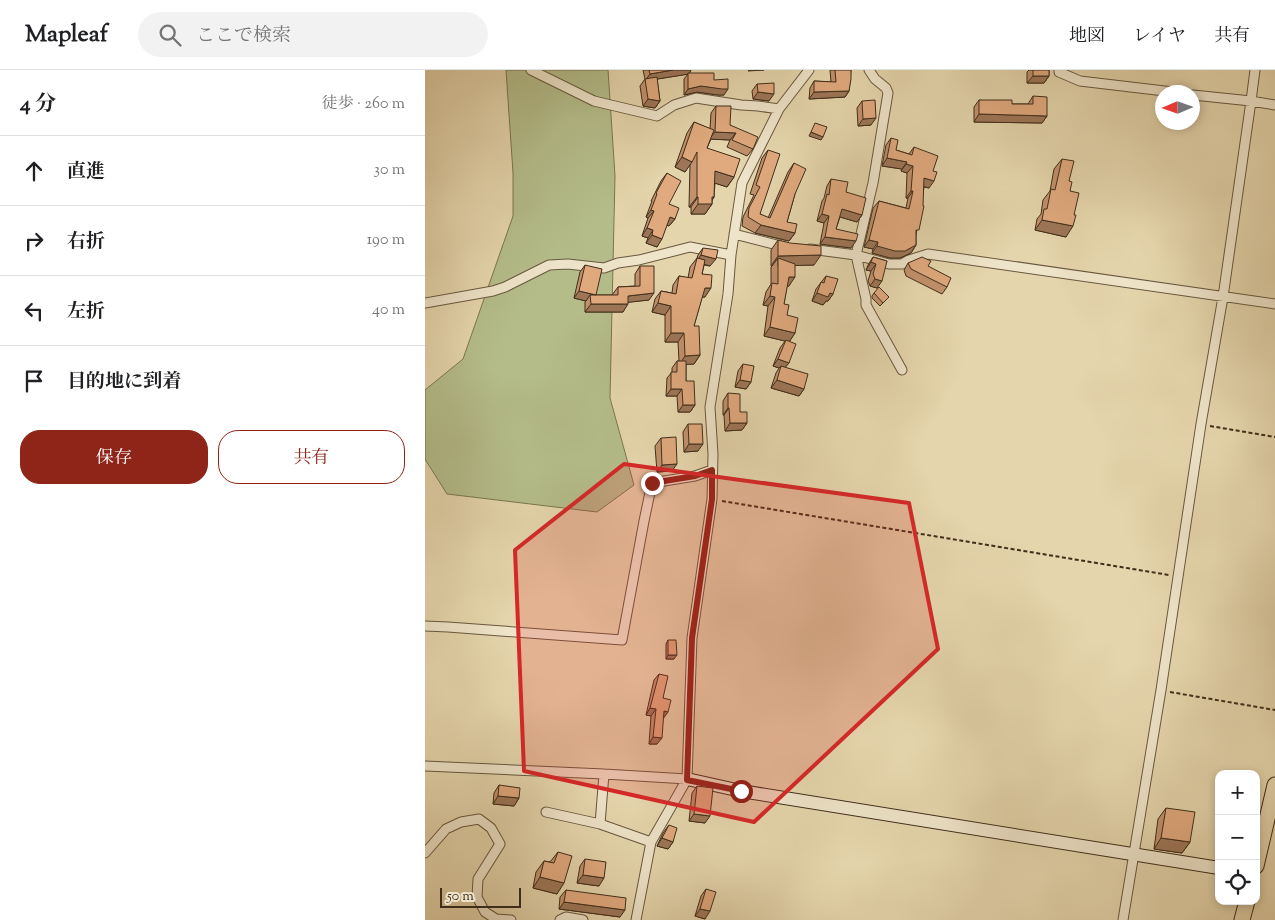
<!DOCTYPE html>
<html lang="ja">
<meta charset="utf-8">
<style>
body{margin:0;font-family:"Sorts Mill Goudy","Noto Serif JP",serif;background:#f2f2f2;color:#202124}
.controls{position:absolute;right:15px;bottom:15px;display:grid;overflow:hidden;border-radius:10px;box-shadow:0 2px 8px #0003}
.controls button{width:45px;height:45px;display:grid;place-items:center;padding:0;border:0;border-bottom:1px solid #e0e0e0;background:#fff;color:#202124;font:25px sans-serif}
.compass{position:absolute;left:730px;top:15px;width:45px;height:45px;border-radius:50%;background:#fff;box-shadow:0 2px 8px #0003;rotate:268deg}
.scale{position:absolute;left:15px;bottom:12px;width:81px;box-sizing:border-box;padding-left:5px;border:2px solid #402e1b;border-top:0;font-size:14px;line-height:18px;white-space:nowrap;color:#402e1b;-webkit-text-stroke:4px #eee4c9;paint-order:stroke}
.stop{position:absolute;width:15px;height:15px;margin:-11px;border:4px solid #8f2418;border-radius:50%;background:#fff}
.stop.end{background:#8f2418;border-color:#fff;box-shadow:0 1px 5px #0008}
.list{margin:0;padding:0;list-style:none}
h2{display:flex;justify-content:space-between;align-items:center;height:65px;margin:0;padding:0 20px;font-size:21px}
h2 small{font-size:16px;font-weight:400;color:#757577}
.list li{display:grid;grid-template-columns:32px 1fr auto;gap:15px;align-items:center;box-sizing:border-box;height:70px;padding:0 20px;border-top:1px solid #e0e0e0}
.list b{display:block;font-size:19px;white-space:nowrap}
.list em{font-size:16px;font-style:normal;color:#757577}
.actions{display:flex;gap:10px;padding:15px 20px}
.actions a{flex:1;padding:11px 0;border:1px solid #8f2418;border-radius:20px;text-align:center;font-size:18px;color:#8f2418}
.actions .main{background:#8f2418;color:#fff}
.icon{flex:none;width:28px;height:28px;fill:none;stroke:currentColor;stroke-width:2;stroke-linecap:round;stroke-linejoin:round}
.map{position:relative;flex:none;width:850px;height:850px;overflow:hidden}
header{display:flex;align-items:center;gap:30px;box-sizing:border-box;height:70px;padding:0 25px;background:#fff;border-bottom:1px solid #e0e0e0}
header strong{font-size:24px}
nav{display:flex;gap:28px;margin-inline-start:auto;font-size:18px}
.search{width:350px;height:45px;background:#f2f2f2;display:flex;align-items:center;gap:12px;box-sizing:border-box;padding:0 18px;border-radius:28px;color:#757577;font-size:19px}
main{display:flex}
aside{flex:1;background:#fff}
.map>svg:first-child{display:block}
</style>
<header>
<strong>Mapleaf</strong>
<div class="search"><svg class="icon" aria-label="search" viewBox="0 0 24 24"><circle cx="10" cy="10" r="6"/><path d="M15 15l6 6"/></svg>ここで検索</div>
<nav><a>地図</a><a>レイヤ</a><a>共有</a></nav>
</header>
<main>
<aside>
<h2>4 分<small>徒歩 · 260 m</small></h2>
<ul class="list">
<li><svg class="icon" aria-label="ahead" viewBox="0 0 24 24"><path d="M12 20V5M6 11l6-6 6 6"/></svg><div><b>直進</b></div><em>30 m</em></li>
<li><svg class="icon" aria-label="right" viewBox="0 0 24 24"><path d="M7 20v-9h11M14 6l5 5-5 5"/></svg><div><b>右折</b></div><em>190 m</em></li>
<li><svg class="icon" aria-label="left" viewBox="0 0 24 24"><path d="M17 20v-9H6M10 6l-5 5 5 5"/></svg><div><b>左折</b></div><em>40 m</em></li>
<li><svg class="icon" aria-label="arrive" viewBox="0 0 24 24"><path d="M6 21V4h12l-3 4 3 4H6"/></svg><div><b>目的地に到着</b></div></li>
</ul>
<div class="actions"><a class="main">保存</a><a>共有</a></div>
</aside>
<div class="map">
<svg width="850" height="850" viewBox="0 0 850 850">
<rect width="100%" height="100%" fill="#e5d5ac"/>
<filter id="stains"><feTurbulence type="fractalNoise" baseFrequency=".004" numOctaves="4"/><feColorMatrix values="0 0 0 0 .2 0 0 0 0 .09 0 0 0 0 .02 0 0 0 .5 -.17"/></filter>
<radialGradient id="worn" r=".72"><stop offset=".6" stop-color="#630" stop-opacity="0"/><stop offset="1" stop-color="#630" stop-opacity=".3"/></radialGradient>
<path fill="#b4bd8a" stroke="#7a7652" d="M81,0H183L190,106L185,328L209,415L172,442L22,424L0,389V320L38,289L88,146V103Z"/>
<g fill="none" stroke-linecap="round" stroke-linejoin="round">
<defs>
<path id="street" d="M106,0L169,31L232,46L249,35L271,28L316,35L333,36L354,39
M444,0L450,9L461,18L463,23L448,113L431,185L441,229V235L477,300
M634,0V2L655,11L748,22
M768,25L826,31L850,35
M309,164L360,177
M385,179L431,185L464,194H477L484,190L503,184L850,234
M0,233L68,221L80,217L124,195L143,194L179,198L193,193L214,190L265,177L306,185
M0,556L23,557L197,570L219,451L227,413L270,406L287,400
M0,696L179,704L262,709
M121,742L175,754L179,704
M175,754L226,772
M0,783L21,759L36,752L54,749L66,758L75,774L53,809L52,827L60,842L71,849L86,850
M135,850L141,847L158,850
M211,850L226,772L262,709L267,568L287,429L288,384L285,337L303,224L306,185L317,113L354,39L384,0
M698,850L736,620L776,354L798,227L826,31L830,0"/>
<path id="secondary" d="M262,709L316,721L794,798"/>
<path id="highway" d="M831,796L850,715
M817,850L822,831"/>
</defs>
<use href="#street" stroke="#69583f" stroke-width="11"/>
<use href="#secondary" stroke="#402e1b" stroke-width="14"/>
<use href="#highway" stroke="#402e1b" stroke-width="17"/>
<path stroke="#402e1b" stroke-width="2" stroke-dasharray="4 2.5" stroke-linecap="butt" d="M785,356L850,367
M297,431L744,505
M745,622L850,640"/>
<use href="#street" stroke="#eee4c9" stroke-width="9"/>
<use href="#secondary" stroke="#eee4c9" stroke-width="12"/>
<use href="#highway" stroke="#e5d5ac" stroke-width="15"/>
</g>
<path fill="#c1916c" stroke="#402e1b" d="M218,0H266L264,3L289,10L299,25H293L272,22L259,25V9L263,4L232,9L235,31L230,38L218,36L215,16L220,9Z
M405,0H426L424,21L420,27L384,29L385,18L389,11L406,12Z
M604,0H624V6L619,13H602V2Z
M332,14L344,31L328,29L327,21Z
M608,26L622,46L617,53L549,52V37L554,30L587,34H603Z
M437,31L446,55L433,56L432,38Z
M291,36L305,55L328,79L322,86L302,77L305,70L286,69L282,78L309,107L302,117L290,113L289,127L287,130V134L280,144H266V137H264L265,94L260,102L250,97L262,63L269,52L285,59L286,43Z
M466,68L471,80L484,84L489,77L508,101L504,118L499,117L491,165V175L486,183L475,188H465L447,183L448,179L439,177L448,138L454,131L481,138L483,128H481L482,103L476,101L477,99L457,96L461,75Z
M343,80L335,144L343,148L363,102L369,93L370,124L362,152L370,163L364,171L330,163L317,156L318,147L329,125L325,124L337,88Z
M637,89L644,111L641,167L610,160L612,149L616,144L618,130L625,121L629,99Z
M242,103L244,134L250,149L244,156L242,155L232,177L221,173L223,168L217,166L223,148L221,147L227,131H226L236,111Z
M406,109L421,122L437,145L432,152L415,147L411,159L426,178L395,174L399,153L392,151L397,131L399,128L402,116Z
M353,170L389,195H370L364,216H362L359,234L362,245L370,263L364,272V293L360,297L379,319L374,326L346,318L351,303L354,298L348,296L355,278L360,271L339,266L343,236L338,235L341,222L346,214V197L347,196H346V180Z
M278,178L285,196L279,195L277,204L280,227H277L269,256L275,285L269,294H261V311L270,335L265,342H253L252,326H241L242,308L247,302V298L252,291H254L253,272H240V245L227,242L230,229L236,221L247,223L248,215L254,206L263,208L265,197L272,188L273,185Z
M448,187L462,191L452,218L445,216L443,211L446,201L441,200L443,195Z
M483,193L503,196L522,217L517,224L481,206L479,200Z
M160,195L171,225H187L193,217L210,216V204L215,196L224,230L203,232L198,242H160V232L161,231L149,228L155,202Z
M401,206L408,224L403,231H401L398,235L387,231L391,219Z
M449,223L461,230L455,236L447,228V226Z
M318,294L326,312L321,319L310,317L313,301Z
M303,323L322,353L317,360L300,361L299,345H298V331Z
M263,354L273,381L259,382L258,362Z
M236,368L247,401L232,402L230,376Z
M243,570L249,589H241V574Z
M234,604L238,628L232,674H224L226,646L221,645L229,610Z
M74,715L94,728L89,736L68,734L69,723Z
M272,716L280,753L264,751L267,723Z
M741,738L765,772L757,783L729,779L733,749Z
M244,755L248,772L243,779L232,776L238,763Z
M133,782L132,824L108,818L111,802L119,791L125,792Z
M160,789L174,816L152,813L155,796Z
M281,819L280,849L270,846L276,826Z
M141,820L195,847L134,839L135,827Z"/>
<path fill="#9d7658" stroke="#402e1b" d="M248,0H266L264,4L220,11L225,4Z
M324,0H339L323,1Z
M608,6H624L619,13H602Z
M276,16L303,19L299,25H293L272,22L259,25L263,19Z
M424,21L420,27L384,29L389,22Z
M333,22L349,24L344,31L328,29Z
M223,29L235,31L230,38L218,36Z
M554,44L622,46L617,53L549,52Z
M451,48L446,55L433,56L438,49Z
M290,62L311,63L305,70L284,69Z
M386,62L398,67L396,70L384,66Z
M257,87L267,92L260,102L250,97Z
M462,88L482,92L477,99L457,96Z
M481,94L488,96L482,103L476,101Z
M290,101L309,107L302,117L283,111Z
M499,108L509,111L504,118L494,115Z
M486,121H488L483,128H481Z
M272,127H273L266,137H264Z
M287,127H289L285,134H287L280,144H266L273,134Z
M417,139L437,145L432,152L412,146Z
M226,140L229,141L223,148L221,147Z
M397,144L404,146L399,153L392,151Z
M245,147L250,149L244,156L240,154Z
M617,150L648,156L641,167L610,160Z
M336,155L370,163L364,171L330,163Z
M222,158L228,160L223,168L217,166Z
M227,165L237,169L232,177L221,173Z
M400,167L431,171L426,178L395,174Z
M444,170L453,172L448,179L439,177Z
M491,175L486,183L475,188H465L447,183L452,176Z
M276,185L291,189L285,196L271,192Z
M396,185L389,195L353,196V188L347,196H346L353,186Z
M446,192L451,194L446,201L441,200Z
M364,207H370L364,216H357Z
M450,209L457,211L452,218L445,216Z
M280,218H286L280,227H274Z
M154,221L171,225H165L161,231L149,228Z
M229,223L224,230L198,233L203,226Z
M392,223H405L408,224L403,231H401L398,235L387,231Z
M345,226L350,227L343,236L338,235Z
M233,233L246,236L240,245L227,242Z
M166,234H203L198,242H160Z
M345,257L370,263L364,272L339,266Z
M246,263H259L253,272H240Z
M275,285L269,294L254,295L260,286Z
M353,289L364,293L358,300L356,296L354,298L348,296Z
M315,310L326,312L321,319L310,317Z
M352,310L379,319L374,326L346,318Z
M246,319H257L252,326H241Z
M258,335H270L265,342H253Z
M303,338H304L299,345H298Z
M305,353H322L317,360L300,361Z
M264,374H278L273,381L259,382Z
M252,394L247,401L232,402L237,395Z
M243,585H252L249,589H241Z
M225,638L231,639L226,646L221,645Z
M239,641L243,642L238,649Z
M228,667L237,668L232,674H224Z
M73,726L94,728L89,736L68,734Z
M269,744L285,746L280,753L264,751Z
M237,768L248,772L243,779L232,776Z
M736,768L765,772L757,783L729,779Z
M158,805L179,808L174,816L152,813Z
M115,807L139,813L132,824L108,818Z
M139,832L200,840L195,847L134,839Z
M275,839L285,841L280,849L270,846Z"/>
<path fill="#e0a97e" stroke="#402e1b" d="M224,0H248L225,4Z
M410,0H426V9L424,21L389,22V11L411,12Z
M608,0H624V6H608Z
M263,3H289V10L303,9V19H297L276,16L263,19Z
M232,7L235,31L223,29L220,9Z
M349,13V24L333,22L332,14Z
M608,26L622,27V46L554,44V30H587V34H608Z
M450,30L451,48L438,49L437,31Z
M291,36H306L305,55L333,67L328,79L307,70L311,63L290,62Z
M269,52L289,60L282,78L315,89L309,107L290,101L289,127H287V134H273V127H272V82L267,92L257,87Z
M390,53L402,57L398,67L386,62Z
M466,68L473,70L471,80L487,85L489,77L513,86L508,101L512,102L509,111L499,108L498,136H499L494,160H491V175L480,181H470L452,176L453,172L444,170L454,131L484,139L488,121H486L488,96L481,94L482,92L462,88Z
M343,80L355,84L335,144L345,148L369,93L381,99L370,124L362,152L372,154L370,163L336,155L323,147L324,138L335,117L331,115Z
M637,89L649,91L644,111L647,112L645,121L654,123L649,145H651L648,156L617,150L619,139H622L626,119L630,120Z
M242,103L256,111L244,134L254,138L250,149L245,147L237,169L227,165L228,160L222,158L229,141L226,140L232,124L231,123Z
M406,109L423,112L421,122L441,128L437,145L417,139L411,159L433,164L431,171L400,167L404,146L397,144L402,124L404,125Z
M353,170L365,173L396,176V185L353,186Z
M278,178L293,180L291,189L276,185Z
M448,187L462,191L457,211L450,209L448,204L451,194L446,192Z
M497,187L506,191L503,196L526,208L522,217L486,199L483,193Z
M272,188L280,190L277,204L287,205L286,218H280L269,256H274L275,285L260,286L259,263H246V236L233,233L236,221L251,224L254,206L267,208Z
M353,188L370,194V207H364L359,234L364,235L362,245L373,248L370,263L345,257L350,227L345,226L347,213L353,214Z
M160,195L177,199L171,225L154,221Z
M215,196H229V223L203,226V234H166L165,225H193V217L215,216Z
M401,206L413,209L408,224L405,223L403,227L392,223L396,212L399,213Z
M454,217L464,227L458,233L450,224L449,223Z
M361,270L371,274L364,293L353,289Z
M252,291H261V311H269L270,335H258L257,319H246V302H252Z
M318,294L329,296L326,312L315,310Z
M356,296L383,304L379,319L352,310Z
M303,323L315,324V342H322V353H305L304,338H303Z
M263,354H277L278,374H264Z
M251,367L252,394L237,395L236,368Z
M243,570H251L252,585H243Z
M234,604L243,606L238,628L246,630L243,642L239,641L237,668L228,667L231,639L225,638Z
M74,715L95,718L94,728L73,726Z
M272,716L288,718L285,746L269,744Z
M741,738L770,742L765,772L736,768Z
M244,755L252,758L248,772L237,768Z
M133,782L147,786L139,813L115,807L119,791L129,793Z
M160,789L181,792L179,808L158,805Z
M281,819L291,822L285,841L275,839Z
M141,820L201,828L200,840L139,832Z"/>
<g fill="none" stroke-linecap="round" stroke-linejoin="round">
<path stroke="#8f2418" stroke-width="6" d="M227,413L270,406L287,400V429L267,568L262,710L316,721"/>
</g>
<path fill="#d62828" fill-opacity="0.2" stroke="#d62828" stroke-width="4" stroke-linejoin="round" d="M199,394L484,433L513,579L329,752L99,701L90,480Z"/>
<rect width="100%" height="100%" filter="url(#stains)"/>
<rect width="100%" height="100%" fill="url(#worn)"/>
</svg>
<div class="controls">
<button>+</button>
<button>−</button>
<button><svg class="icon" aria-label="locate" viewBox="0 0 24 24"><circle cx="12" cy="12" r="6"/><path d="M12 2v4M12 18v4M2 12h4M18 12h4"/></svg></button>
</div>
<svg class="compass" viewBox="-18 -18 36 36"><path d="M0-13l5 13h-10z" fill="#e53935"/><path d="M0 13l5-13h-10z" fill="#757577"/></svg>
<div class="scale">50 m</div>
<div class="stop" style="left:316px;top:721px"></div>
<div class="stop end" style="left:227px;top:413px"></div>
</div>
</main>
